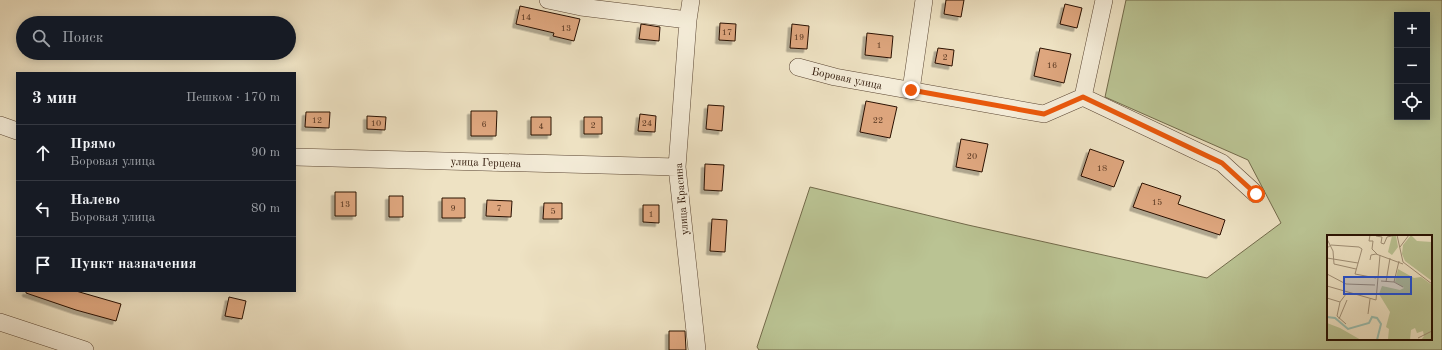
<!DOCTYPE html>
<html lang="ru">
<meta charset="utf-8">
<style>
body{margin:0;font-family:"Old Standard TT",serif;background:#242831;color:#f1f3f6}
.controls{position:absolute;right:12px;top:12px;display:grid;overflow:hidden;border-radius:0px;box-shadow:0 2px 10px #0003}
.controls button{width:36px;height:36px;display:grid;place-items:center;padding:0;border:0;border-bottom:1px solid #363941;background:#171b24;color:#f1f3f6;font:20px sans-serif}
.stop{position:absolute;width:12px;height:12px;margin:-9px;border:3px solid #ea580c;border-radius:50%;background:#fff}
.stop.end{background:#ea580c;border-color:#fff;box-shadow:0 1px 4px #0008}
.list{margin:0;padding:0;list-style:none}
h2{display:flex;justify-content:space-between;align-items:center;height:52px;margin:0;padding:0 16px;font-size:17px}
h2 small{font-size:13px;font-weight:400;color:#9ea1a6}
.list li{display:grid;grid-template-columns:26px 1fr auto;gap:12px;align-items:center;box-sizing:border-box;height:56px;padding:0 16px;border-top:1px solid #363941}
.list b{display:block;font-size:15px;white-space:nowrap}
.list p{margin:0;font-size:13px;white-space:nowrap;color:#9ea1a6}
.list em{font-size:13px;font-style:normal;color:#9ea1a6}
.icon{flex:none;width:22px;height:22px;fill:none;stroke:currentColor;stroke-width:2;stroke-linecap:round;stroke-linejoin:round}
.map{position:relative;flex:none;width:1442px;height:350px;overflow:hidden}
.search{position:absolute;background:#171b24;box-shadow:0 2px 10px #0003;left:16px;top:16px;width:280px;height:44px;display:flex;align-items:center;gap:10px;box-sizing:border-box;padding:0 14px;border-radius:22px;color:#9ea1a6;font-size:15px}
.panel{position:absolute;background:#171b24;box-shadow:0 2px 10px #0003;left:16px;top:72px;width:280px;height:220px;border-radius:0px}
.map>svg:first-child{display:block}
</style>
<div class="map">
<svg width="1442" height="350" viewBox="0 0 1442 350">
<defs>
<filter id="shadow"><feDropShadow dx="-3.5" dy="3.5" stdDeviation="0" flood-color="#0004"/></filter>
</defs>
<rect width="100%" height="100%" fill="#eee2c3"/>
<filter id="stains"><feTurbulence type="fractalNoise" baseFrequency=".005" numOctaves="4"/><feColorMatrix values="0 0 0 0 .2 0 0 0 0 .09 0 0 0 0 .02 0 0 0 .5 -.17"/></filter>
<radialGradient id="worn" r=".72"><stop offset=".6" stop-color="#630" stop-opacity="0"/><stop offset="1" stop-color="#630" stop-opacity=".3"/></radialGradient>
<path fill="#bac393" stroke="#726a4a" fill-rule="evenodd" d="M1126,0H1442V350H759L757,347L810,187L968,225L1207,278L1281,223L1248,160L1105,97ZM1397,15H1427V117H1397ZM1328,236H1431V339H1328Z"/>
<path fill="#dea67e" stroke="#291101" filter="url(#shadow)" d="M946,0H964L961,17L944,14Z
M1065,4L1082,8L1077,28L1060,24Z
M520,6L580,19L574,41L553,36L554,33L516,24Z
M720,23L736,24L735,41L719,40Z
M641,24L660,27L659,41L639,39Z
M792,24L809,26L807,49L790,48Z
M867,33L893,36L891,58L865,55Z
M938,48L954,50L952,66L935,63Z
M1040,48L1071,54L1064,83L1034,76Z
M866,101L897,107L890,138L860,132Z
M708,105L724,106L722,131L706,129Z
M471,111H497L496,136H471Z
M306,112H330L329,128L305,127Z
M640,114L656,116L655,132L638,131Z
M367,116L386,117L385,130L367,129Z
M531,117H551V135H531Z
M584,117H602V134H584Z
M961,139L988,144L982,172L956,167Z
M1090,149L1124,161L1114,187L1081,176Z
M705,164L724,165L722,191L704,190Z
M1142,183L1181,196L1178,204L1225,220L1220,235L1133,207Z
M335,192H356V216H335Z
M389,196H403V217H389Z
M442,198H465V218H442Z
M487,200L512,201L511,217L486,216Z
M544,203H562V219H543Z
M643,205H659V223L643,222Z
M712,219L727,220L725,252L710,251Z
M26,291H76L121,304L116,321L76,310L26,293Z
M229,297L246,301L242,319L225,316Z
M669,331H685L686,350H669Z"/>
<g fill="none" stroke-linecap="round" stroke-linejoin="round">
<defs>
<path id="minor" d="M548,0L581,7L688,20
M691,0L688,20L677,167L697,350
M798,67L835,77L1044,114L1083,97L1222,163L1256,194
M911,90L924,0
M1083,97L1104,0
M0,125L17,131
M295,157L677,167
M0,322L85,350"/>
</defs>
<use href="#minor" stroke="#5a4532" stroke-width="18"/>
<use href="#minor" stroke="#f4ecd8" stroke-width="17"/>
</g>
<g fill="none" stroke-linecap="round" stroke-linejoin="round">
<path stroke="#ea580c" stroke-width="5" d="M911,90L1044,114L1083,97L1222,163L1256,194"/>
</g>
<g text-anchor="middle" stroke-width="3.5" stroke-linejoin="round" paint-order="stroke">
<g font-size="9" fill="#563620">
<text x="526" y="20">14</text>
<text x="566" y="31">13</text>
<text x="727" y="35">17</text>
<text x="799" y="40">19</text>
<text x="879" y="48">1</text>
<text x="945" y="60">2</text>
<text x="1052" y="68">16</text>
<text x="317" y="123">12</text>
<text x="878" y="123">22</text>
<text x="376" y="126">10</text>
<text x="647" y="126">24</text>
<text x="484" y="127">6</text>
<text x="593" y="128">2</text>
<text x="541" y="129">4</text>
<text x="972" y="159">20</text>
<text x="1102" y="171">18</text>
<text x="1157" y="205">15</text>
<text x="345" y="207">13</text>
<text x="453" y="211">9</text>
<text x="499" y="211">7</text>
<text x="553" y="214">5</text>
<text x="651" y="217">1</text>
</g>
<g font-size="11" fill="#291101" stroke="#f4ecd8">
<text transform="translate(847 78) rotate(12)" y="4">Боровая улица</text>
<text transform="translate(486 162) rotate(2)" y="4">улица Герцена</text>
<text transform="translate(681 199) rotate(-95)" y="4">улица Красина</text>
</g>
</g>
<g transform="translate(1327 235)">
<rect width="105" height="105" fill="#eee2c3"/>
<path d="M84,0L90,6L105,7V46L78,26L75,19L76,10ZM65,1H69L71,12L65,20L61,17ZM71,34L87,43L94,42L105,50V105H94L97,101L96,96L90,98L88,93L84,95L83,105L61,104L62,94L59,92L63,77L52,59L55,51L73,55L77,53L68,47ZM0,88L13,93L34,105H0Z" fill="#bac393"/>
<path fill="none" stroke="#9abeb0" stroke-width="2" d="M0,82L8,83L21,94L42,88L45,82L50,83L54,89L50,105"/>
<path fill="none" stroke="#9f8e75" stroke-width="1" d="M43,0L42,6H46L45,14L51,20M70,0L76,27L105,49M49,1L55,2L54,8L57,9L60,2L69,0M0,4L6,16L7,29L29,34M73,12L82,0M0,13L4,10L32,12L35,14L28,39L49,43M0,23L31,28M43,25L44,20L49,19L76,29M0,39L19,49L48,50M54,46L67,47L76,52M59,47L63,23M67,47L72,26M0,51L49,65L53,20M0,63L13,67M41,79L43,64M12,84L20,65M19,89L10,81L13,67L19,59M91,103L105,96"/>
<path fill="#1d4ed8" fill-opacity="0.15" stroke="#1d4ed8" stroke-width="2" d="M17,42H84V59H17Z"/>
<rect width="105" height="105" fill="none" stroke="#291101" stroke-width="2"/>
</g>
<rect width="100%" height="100%" filter="url(#stains)"/>
<rect width="100%" height="100%" fill="url(#worn)"/>
</svg>
<div class="controls">
<button>+</button>
<button>−</button>
<button><svg class="icon" aria-label="locate" viewBox="0 0 24 24"><circle cx="12" cy="12" r="6"/><path d="M12 2v4M12 18v4M2 12h4M18 12h4"/></svg></button>
</div>
<div class="stop" style="left:1256px;top:194px"></div>
<div class="stop end" style="left:911px;top:90px"></div>
<div class="search"><svg class="icon" aria-label="search" viewBox="0 0 24 24"><circle cx="10" cy="10" r="6"/><path d="M15 15l6 6"/></svg>Поиск</div>
<section class="panel">
<h2>3 мин<small>Пешком · 170 m</small></h2>
<ul class="list">
<li><svg class="icon" aria-label="ahead" viewBox="0 0 24 24"><path d="M12 20V5M6 11l6-6 6 6"/></svg><div><b>Прямо</b><p>Боровая улица</p></div><em>90 m</em></li>
<li><svg class="icon" aria-label="left" viewBox="0 0 24 24"><path d="M17 20v-9H6M10 6l-5 5 5 5"/></svg><div><b>Налево</b><p>Боровая улица</p></div><em>80 m</em></li>
<li><svg class="icon" aria-label="arrive" viewBox="0 0 24 24"><path d="M6 21V4h12l-3 4 3 4H6"/></svg><div><b>Пункт назначения</b></div></li>
</ul>
</section>
</div>
